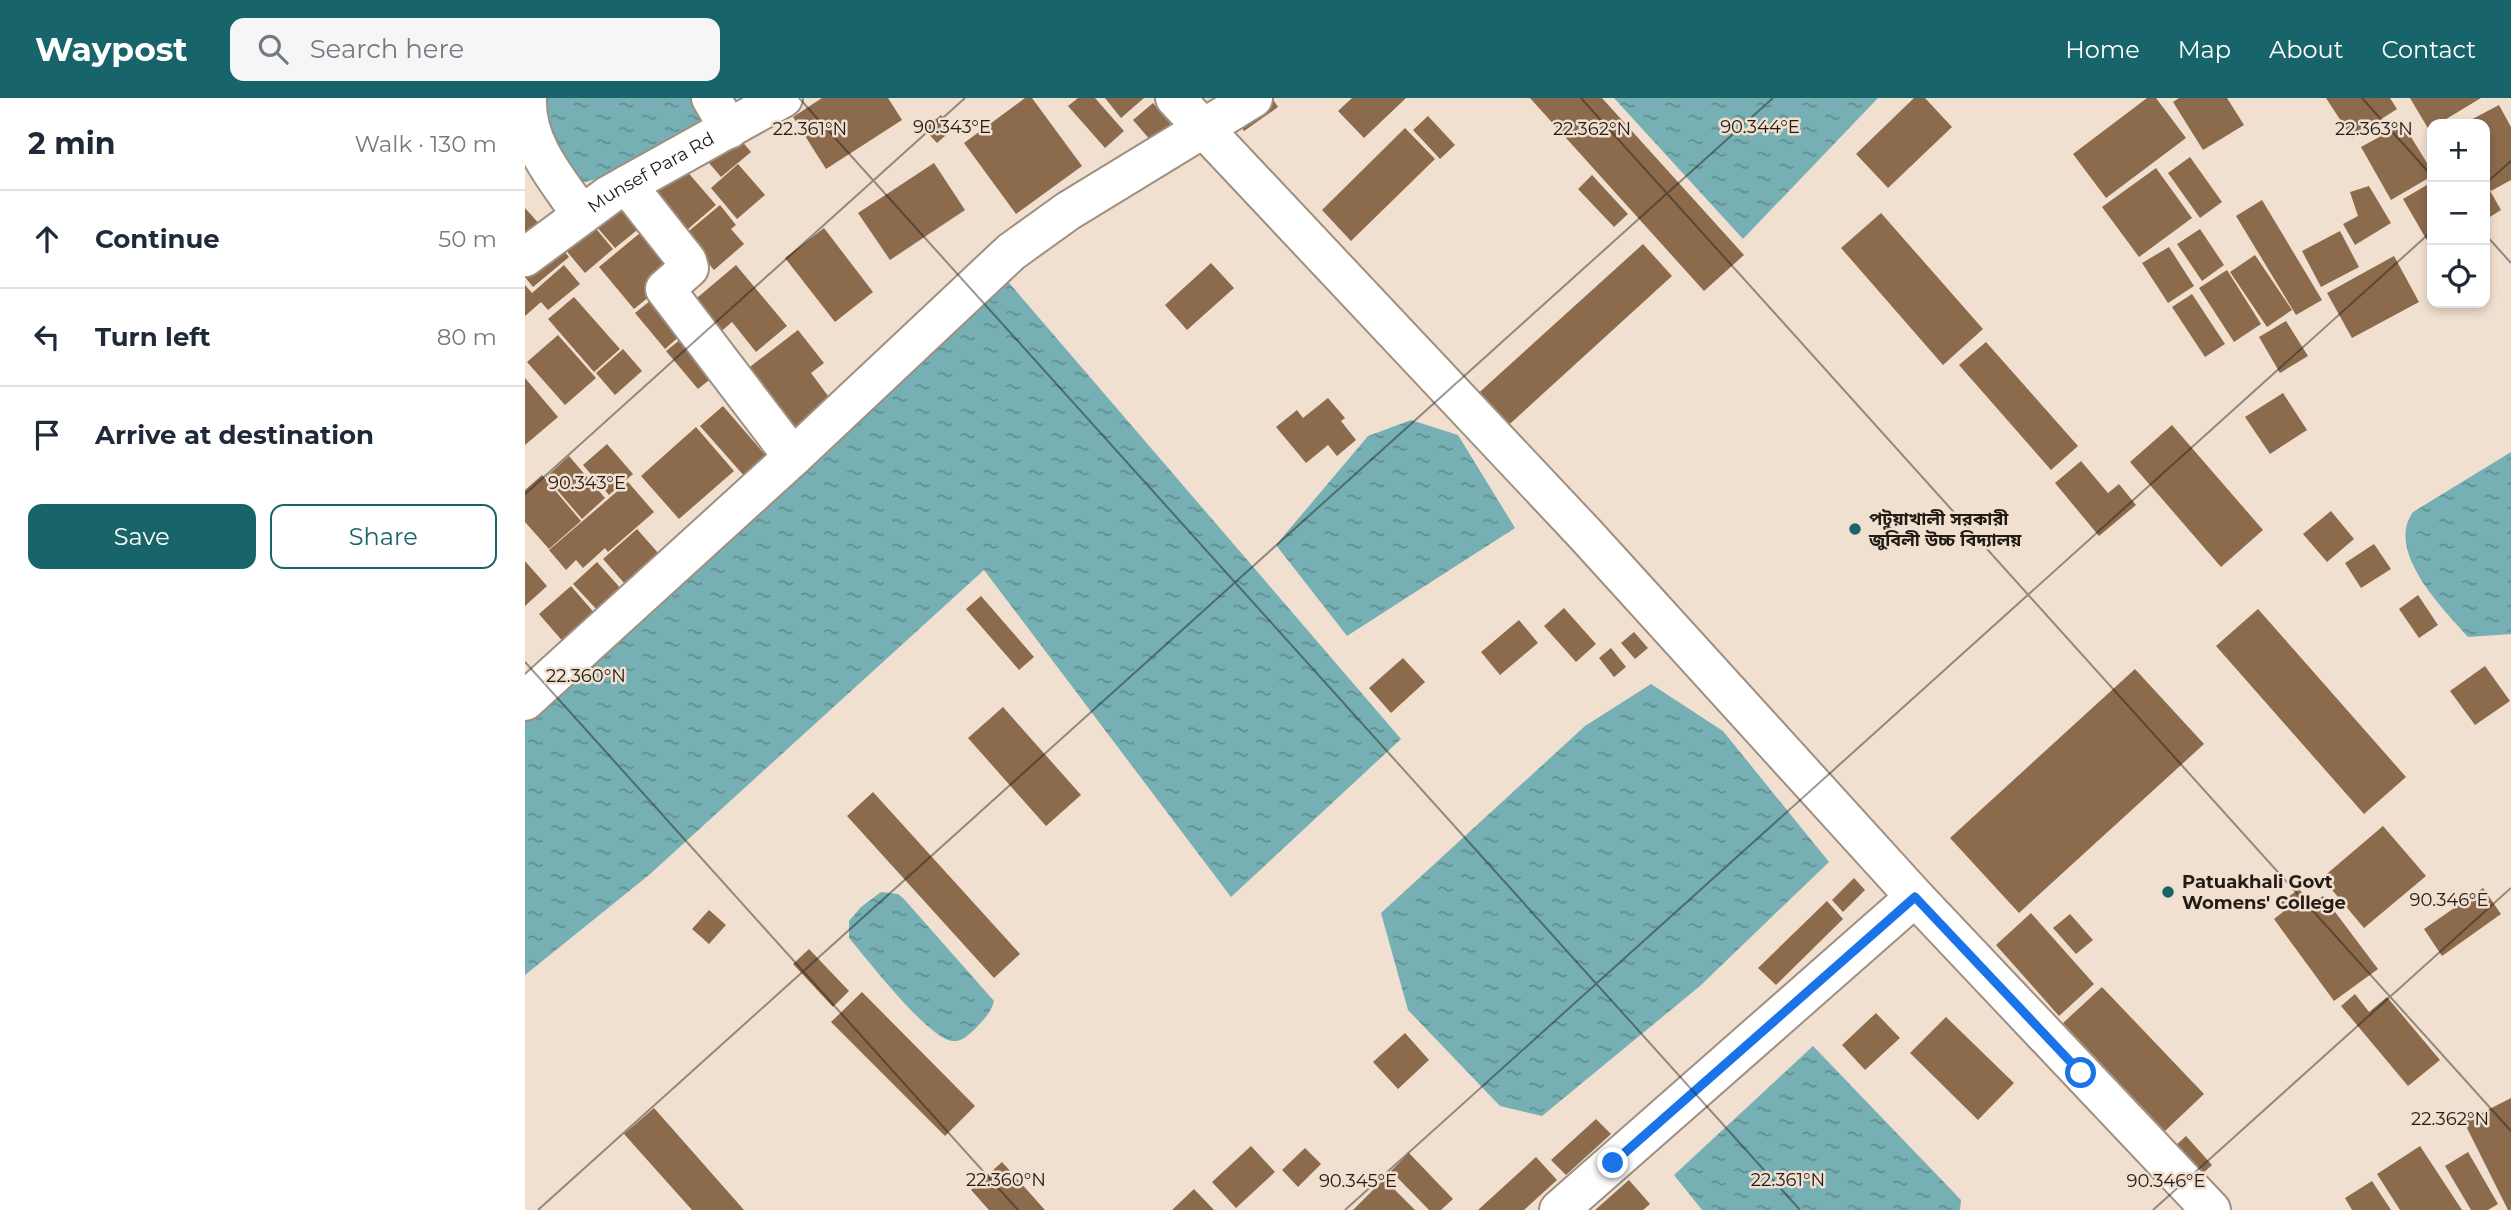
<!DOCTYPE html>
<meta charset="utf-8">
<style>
body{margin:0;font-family:Montserrat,"Noto Sans Bengali",sans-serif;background:#f6f6f7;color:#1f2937}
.controls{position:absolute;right:21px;top:21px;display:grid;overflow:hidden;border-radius:14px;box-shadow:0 4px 10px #0003}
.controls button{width:63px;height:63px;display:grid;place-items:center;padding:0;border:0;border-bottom:2px solid #e0e1e3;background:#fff;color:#1f2937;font:35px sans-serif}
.stop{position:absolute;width:21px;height:21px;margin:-16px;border:5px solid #1a73e8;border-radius:50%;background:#fff}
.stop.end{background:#1a73e8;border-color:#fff;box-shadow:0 2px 7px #0008}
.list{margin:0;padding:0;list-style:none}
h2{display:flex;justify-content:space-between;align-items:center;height:91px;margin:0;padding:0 28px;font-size:30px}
h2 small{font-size:23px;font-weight:400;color:#747a83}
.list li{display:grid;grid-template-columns:46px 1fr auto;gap:21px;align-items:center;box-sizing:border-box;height:98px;padding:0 28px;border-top:2px solid #e0e1e3}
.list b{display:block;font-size:26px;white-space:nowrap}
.list em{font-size:23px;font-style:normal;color:#747a83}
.actions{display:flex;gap:14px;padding:21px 28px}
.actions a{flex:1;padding:16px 0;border:2px solid #17656a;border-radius:14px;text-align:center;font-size:24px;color:#17656a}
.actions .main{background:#17656a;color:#fff}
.icon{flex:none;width:38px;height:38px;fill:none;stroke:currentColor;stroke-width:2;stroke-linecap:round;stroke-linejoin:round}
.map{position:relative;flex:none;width:1986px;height:1112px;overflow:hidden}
header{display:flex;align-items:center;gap:42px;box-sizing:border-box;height:98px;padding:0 35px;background:#17656a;color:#fff}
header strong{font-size:33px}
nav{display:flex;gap:38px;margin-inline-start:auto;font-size:24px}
.search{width:490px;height:63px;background:#f6f6f7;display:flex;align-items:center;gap:18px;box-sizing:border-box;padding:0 24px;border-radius:14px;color:#747a83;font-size:26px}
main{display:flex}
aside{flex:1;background:#fff}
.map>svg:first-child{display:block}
</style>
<header>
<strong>Waypost</strong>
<div class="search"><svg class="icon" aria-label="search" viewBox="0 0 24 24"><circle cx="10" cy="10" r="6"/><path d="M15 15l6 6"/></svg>Search here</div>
<nav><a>Home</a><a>Map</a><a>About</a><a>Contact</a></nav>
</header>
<main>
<aside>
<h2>2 min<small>Walk · 130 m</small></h2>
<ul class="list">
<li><svg class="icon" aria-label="ahead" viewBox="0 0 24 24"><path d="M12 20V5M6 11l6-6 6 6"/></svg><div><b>Continue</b></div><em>50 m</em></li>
<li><svg class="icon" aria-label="left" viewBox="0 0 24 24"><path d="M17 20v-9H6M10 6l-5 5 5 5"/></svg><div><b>Turn left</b></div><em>80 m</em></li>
<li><svg class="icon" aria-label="arrive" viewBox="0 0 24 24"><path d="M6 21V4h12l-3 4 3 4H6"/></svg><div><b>Arrive at destination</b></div></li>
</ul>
<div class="actions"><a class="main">Save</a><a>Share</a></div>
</aside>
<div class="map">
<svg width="1986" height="1112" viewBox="0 0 1986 1112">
<defs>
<pattern id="water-ripples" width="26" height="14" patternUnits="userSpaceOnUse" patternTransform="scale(1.75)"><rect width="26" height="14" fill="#76b0b4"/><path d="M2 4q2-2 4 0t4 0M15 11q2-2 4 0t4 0" fill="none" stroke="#608e91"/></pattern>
</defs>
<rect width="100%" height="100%" fill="#f1e0d0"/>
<path fill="url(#water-ripples)" d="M15,0H177L186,20L88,75L62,84L51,83L30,65Z
M1089,0H1353L1218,141Z
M473,172L876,641L706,799L459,472L124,777L0,877V613Z
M886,322L933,337L990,430L822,538L751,447L843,338Z
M1986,354V536L1943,539C1917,510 1860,453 1888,414Z
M1126,586L1198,633L1304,764L1175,888L1017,1018L975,1008L883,912L856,815L1060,628Z
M356,794L373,796L379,801L469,903C466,915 459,921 451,930C444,936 438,944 428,943C404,942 342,861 324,840V823L336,809Z
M1288,948L1436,1102L1435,1112H1177L1149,1077Z"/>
<path fill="#8b6b4c" d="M297,0H363L377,22L301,71L268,19Z
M500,0H507L557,68L491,116L439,45Z
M553,0H570L599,33L580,50L543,8Z
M580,0H619L596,20Z
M747,0L753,9L719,33L711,20Z
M827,0H881L839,40L813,13Z
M1005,0H1077L1219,157L1179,193Z
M1389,0H1400L1427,29L1363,90L1331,56Z
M1622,0H1631L1661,40L1581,100L1548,56Z
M1654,0H1702L1719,27L1678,52L1648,4Z
M1801,0H1865L1872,11L1827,40Z
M1885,0H1956L1913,26H1907L1904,32Z
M628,5L653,35L633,51L608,22Z
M1974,7L1986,29V82L1966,93L1960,83V26H1938Z
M416,17L428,31L412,45L399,31Z
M903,18L930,47L915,61L888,32Z
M1878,26L1907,73V78L1866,102L1836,49Z
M880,30L910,61L826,143L797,112Z
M209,34L226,54L196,79L179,59Z
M1665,59L1697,104L1675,120L1643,75Z
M409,65L440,112L365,162L333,115Z
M213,66L240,97L212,121L186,90Z
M1631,70L1667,120L1614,159L1577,109Z
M160,71L191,107L155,138L124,101Z
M1067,77L1103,116L1089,129L1053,91Z
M1907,84V151L1878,101Z
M1960,84L1976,112L1960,122Z
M1844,88L1866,125L1830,147L1818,126L1833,118L1825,94Z
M97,94L122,124L90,150L65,121Z
M1737,102L1797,202L1771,217L1711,118Z
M195,107L211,127L206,131L219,146L189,172L159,137Z
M0,110L18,130L0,146Z
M1356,115L1458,231L1418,267L1316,150Z
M63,121L88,151L60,175L34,144Z
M127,125L162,168L109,211L74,169Z
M299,130L348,194L310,224L260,160Z
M1675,131L1699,167L1677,183L1652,146Z
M1815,133L1834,169L1796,189L1777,153Z
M31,143L44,159L8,189L0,179V170Z
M1118,146L1147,178L976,334L947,301Z
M1644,149L1669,188L1643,205L1617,165Z
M1730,157L1767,212L1742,229L1705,174Z
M1869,158L1894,204L1827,240L1802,195Z
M686,165L709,190L662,232L640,207Z
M39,167L55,186L23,212L16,204L0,218V187L7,195Z
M211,167L262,228L231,254L207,224L192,237L166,205Z
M1702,172L1736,226L1709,244L1674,190Z
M136,194L165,229L140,251L110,215Z
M1667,196L1700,246L1680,259L1647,209Z
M49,199L95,251L69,274L23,221Z
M1761,223L1783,258L1755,275L1734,239Z
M273,232L299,265L286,275L306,302L263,335L217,275Z
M166,233L198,271L173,291L141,253Z
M33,237L71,280L40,307L2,264Z
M1461,244L1553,348L1526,372L1434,267Z
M98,251L117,273L90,297L71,275Z
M0,280L33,319L0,347Z
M1758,295L1782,332L1745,356L1720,319Z
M803,300L820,320L816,323L831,342L812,358L803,347L781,365L751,329L772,312L778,320Z
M198,308L243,360L221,380L175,328Z
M1647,327L1738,432L1696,469L1605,364Z
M171,329L209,373L154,421L116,378Z
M82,346L108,376L84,397L58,367Z
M44,358L80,400L57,421L21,379Z
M1556,363L1583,395L1594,386L1611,407L1574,438L1530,385Z
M17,377L56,423L24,451L0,424V392Z
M103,384L129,414L83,454L80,450L58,470L51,462L41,472L24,452Z
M1806,413L1829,441L1802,464L1778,436Z
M112,431L134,456L100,486L78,461Z
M1849,446L1866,471L1836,490L1820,465Z
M0,463L22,488L0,508Z
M72,464L98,493L74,514L48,486Z
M46,488L72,518L40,546L14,516Z
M1893,497L1913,527L1894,540L1874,511Z
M456,498L509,559L494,572L441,511Z
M1039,510L1071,546L1051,564L1019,528Z
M1733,511L1881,679L1839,716L1691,548Z
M994,522L1013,545L975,577L956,554Z
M1109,534L1123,550L1110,561L1096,545Z
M1086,550L1101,569L1089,579L1074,560Z
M878,560L900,584L866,615L844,590Z
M1960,568L1985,603L1950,627L1925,593Z
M1610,571L1679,646L1494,815L1425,740Z
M478,609L556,697L521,728L443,640Z
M348,694L495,856L469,880L322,718Z
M1858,728L1901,778L1839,830L1797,780Z
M1329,780L1340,792L1318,814L1307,802Z
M1958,790L1976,816L1917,858L1899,831Z
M1774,791L1786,806L1798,798L1853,871L1809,903L1749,821L1758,814L1752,807Z
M1302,803L1318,821L1251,887L1233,870Z
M184,812L201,827L184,846L167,831Z
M1506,815L1569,886L1534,918L1471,847Z
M1545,816L1568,842L1551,856L1528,830Z
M284,851L324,893L308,909L268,866Z
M1577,889L1679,996L1640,1033L1538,925Z
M337,894L450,1008L420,1038L306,924Z
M1830,896L1844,914L1862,899L1915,962L1883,988L1816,908Z
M1351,915L1375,940L1340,972L1317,947Z
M1421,919L1489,985L1453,1022L1385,955Z
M880,935L904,962L873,991L848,964Z
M1986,1000V1112H1983L1939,1024Z
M129,1010L219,1112H167L99,1036Z
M1071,1021L1086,1036L1041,1077L1026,1062Z
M1661,1038L1687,1067L1675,1078L1649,1049Z
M726,1048L750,1074L711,1110L687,1084Z
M1895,1048L1937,1112H1875L1852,1076Z
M780,1050L796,1066L773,1089L757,1072Z
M1943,1054L1973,1106L1963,1112H1946L1920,1068Z
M884,1055L928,1101L916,1112H904L866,1073Z
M1011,1059L1032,1082L999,1112H953Z
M477,1064L520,1112H464L446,1092Z
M859,1081L890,1112H828Z
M1104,1082L1125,1106L1118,1112H1070Z
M1847,1083L1866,1112H1827L1820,1100Z
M669,1091L689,1112H647Z"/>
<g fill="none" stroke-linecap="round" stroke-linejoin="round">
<defs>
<g id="minor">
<path d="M2,0C0,46 32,81 56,116"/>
<path d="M186,0L204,31"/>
<path d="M650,0L1061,437L1390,799L1686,1112"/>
<path d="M102,87L162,163L164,170L140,191L268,359"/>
<path id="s1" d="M0,159L84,97L258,0"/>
<path d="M0,603L268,359L486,154L543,113L728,0"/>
<path d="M1034,1112L1390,799"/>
</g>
</defs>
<use href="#minor" stroke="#9f8f80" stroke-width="42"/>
<use href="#minor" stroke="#fff" stroke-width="38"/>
</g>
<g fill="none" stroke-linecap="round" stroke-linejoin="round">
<path stroke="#1a73e8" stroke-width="9" d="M1088,1065L1390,799L1556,975"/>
</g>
<path fill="none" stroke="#221b16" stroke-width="2" stroke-opacity="0.45" d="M274,0L1275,1112M1056,0L1986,1033M1837,0L1907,78M1960,86L1986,63M1960,136L1986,165M0,396L440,0M0,564L493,1112M13,1112L1248,0M820,1112L1907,133M1628,1112L1986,790"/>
<g fill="#17656a" stroke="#f1e0d0" stroke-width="2.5">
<circle cx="1330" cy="431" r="7"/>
<circle cx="1643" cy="794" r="7"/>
</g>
<g text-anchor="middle" stroke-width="5" stroke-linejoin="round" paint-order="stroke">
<g font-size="18" fill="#221b16" stroke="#f1e0d0">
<text dy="6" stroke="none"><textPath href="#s1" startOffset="152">Munsef Para Rd</textPath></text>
</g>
<g font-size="18" font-weight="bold" fill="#221b16" stroke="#f1e0d0" text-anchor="start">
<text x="1344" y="427">পটুয়াখালী সরকারী<tspan x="1344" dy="21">জুবিলী উচ্চ বিদ্যালয়</tspan></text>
<text x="1657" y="790">Patuakhali Govt<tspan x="1657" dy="21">Womens' College</tspan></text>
</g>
</g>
<g font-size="18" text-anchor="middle" fill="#221b16" stroke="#f1e0d0" stroke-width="5" stroke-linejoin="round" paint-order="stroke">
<text x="1235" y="35">90.344°E</text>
<text x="427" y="35">90.343°E</text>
<text x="285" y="37">22.361°N</text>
<text x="1067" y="37">22.362°N</text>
<text x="1849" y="37">22.363°N</text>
<text x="62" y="391">90.343°E</text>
<text x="61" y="584">22.360°N</text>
<text x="1924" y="808">90.346°E</text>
<text x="1925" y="1027">22.362°N</text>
<text x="481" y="1088">22.360°N</text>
<text x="1263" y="1088">22.361°N</text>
<text x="833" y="1089">90.345°E</text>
<text x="1641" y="1089">90.346°E</text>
</g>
</svg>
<div class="controls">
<button>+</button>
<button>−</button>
<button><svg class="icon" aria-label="locate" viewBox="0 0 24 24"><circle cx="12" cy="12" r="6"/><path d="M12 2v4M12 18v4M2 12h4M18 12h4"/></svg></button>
</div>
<div class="stop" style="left:1556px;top:975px"></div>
<div class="stop end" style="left:1088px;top:1065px"></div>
</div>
</main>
